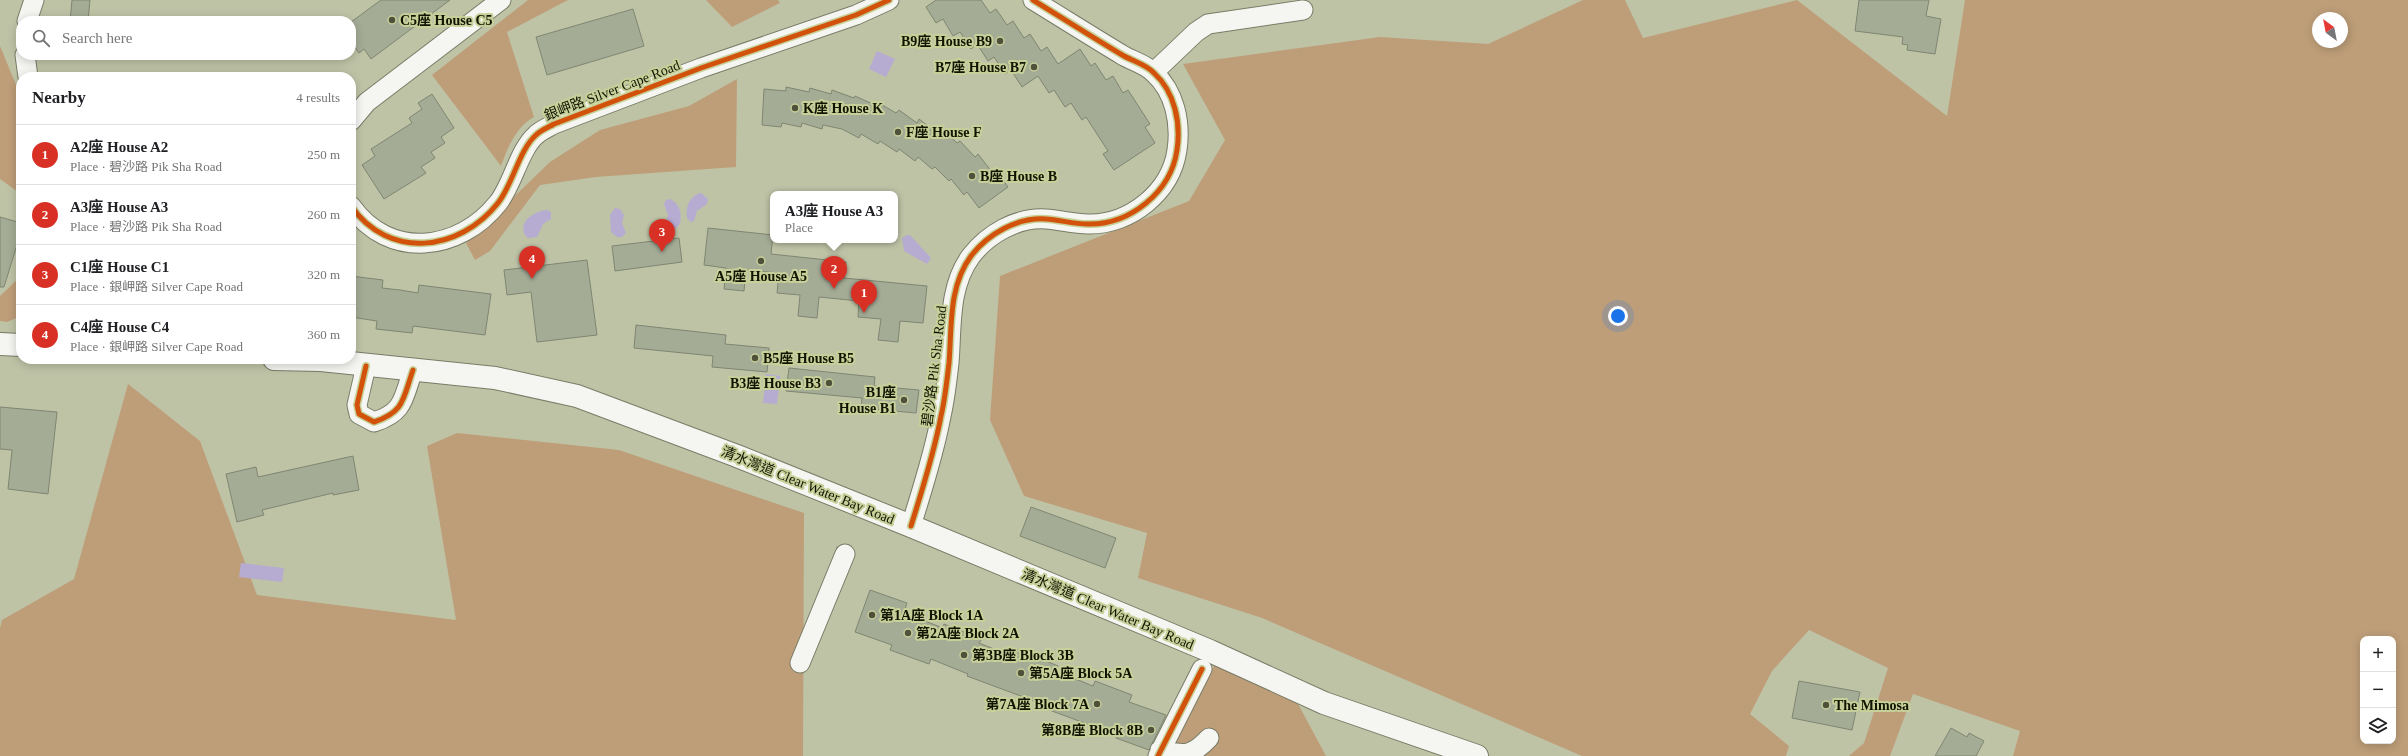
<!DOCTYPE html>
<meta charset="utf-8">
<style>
body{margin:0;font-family:"Times New Roman","Noto Sans TC",serif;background:#f2f2f2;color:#202124}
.controls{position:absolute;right:12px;bottom:12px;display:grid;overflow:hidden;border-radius:8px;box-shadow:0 2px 10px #0003}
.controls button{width:36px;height:36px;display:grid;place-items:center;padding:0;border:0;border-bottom:1px solid #e0e0e0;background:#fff;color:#202124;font:20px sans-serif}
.compass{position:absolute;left:2312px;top:12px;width:36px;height:36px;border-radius:50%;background:#fff;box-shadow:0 2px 10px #0003;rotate:328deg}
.you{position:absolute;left:1618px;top:316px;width:14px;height:14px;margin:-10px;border:3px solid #fff;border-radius:50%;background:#1a73e8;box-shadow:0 0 0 6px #1a73e833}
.badge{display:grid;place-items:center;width:26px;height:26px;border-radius:50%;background:#d93025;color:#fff;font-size:13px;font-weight:700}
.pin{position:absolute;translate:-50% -33px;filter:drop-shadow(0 1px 2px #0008)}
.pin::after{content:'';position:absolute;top:21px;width:14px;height:12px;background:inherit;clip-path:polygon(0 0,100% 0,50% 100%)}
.popup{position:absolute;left:770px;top:191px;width:128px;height:52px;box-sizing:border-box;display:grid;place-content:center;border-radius:8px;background:#fff;filter:drop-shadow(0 1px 3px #0005);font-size:13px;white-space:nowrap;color:#757577}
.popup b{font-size:15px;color:#202124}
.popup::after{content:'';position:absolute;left:50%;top:100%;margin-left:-8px;border:8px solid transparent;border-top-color:#fff}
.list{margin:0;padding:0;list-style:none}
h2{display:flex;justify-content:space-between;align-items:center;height:52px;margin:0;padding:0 16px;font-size:17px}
h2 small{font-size:13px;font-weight:400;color:#757577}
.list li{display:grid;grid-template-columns:26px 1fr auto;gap:12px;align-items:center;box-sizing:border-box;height:60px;padding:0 16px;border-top:1px solid #e0e0e0}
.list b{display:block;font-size:15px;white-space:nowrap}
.list p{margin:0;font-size:13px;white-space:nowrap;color:#757577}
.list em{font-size:13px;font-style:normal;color:#757577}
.icon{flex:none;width:22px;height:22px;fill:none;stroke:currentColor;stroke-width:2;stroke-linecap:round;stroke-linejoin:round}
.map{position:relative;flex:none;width:2408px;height:756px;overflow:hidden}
.search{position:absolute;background:#fff;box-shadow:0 2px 10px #0003;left:16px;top:16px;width:340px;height:44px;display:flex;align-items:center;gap:10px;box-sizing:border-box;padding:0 14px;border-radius:16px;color:#757577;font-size:15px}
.panel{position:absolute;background:#fff;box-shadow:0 2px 10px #0003;left:16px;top:72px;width:340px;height:292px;border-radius:16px}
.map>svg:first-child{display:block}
</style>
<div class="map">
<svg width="2408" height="756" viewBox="0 0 2408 756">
<rect width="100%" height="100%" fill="#bfc3a6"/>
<path fill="#be9e79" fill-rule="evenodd" d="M528,0H568L507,32L534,117C516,127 508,147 501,166L432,75Z
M706,0H778L780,3L732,27Z
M1583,0H1625L1643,38L1797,0L1947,116L1965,0H2408V756H2013L2020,731L1913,694L1890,756H1849L1864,743L1888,668L1809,630L1772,671L1750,714L1789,746L1786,756H1582L1262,618L1138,578L1147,533L1024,496L990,420L1000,276L1189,201L1225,140L1183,64L1380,37L1488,44ZM2318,18H2342V42H2318ZM2363,639H2393V741H2363Z
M0,46L21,97V194L0,179Z
M737,79L736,167L596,177L540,185L490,251L475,260L466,243L550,162L600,130L689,106Z
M21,276V316L7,322L0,321V296Z
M128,384L200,441L257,595L456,620L427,446L457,433L619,450L804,513L803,756H0V628L2,620L74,579Z
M1218,658L1297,702L1326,756H1169Z"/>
<path fill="#b6abd1" d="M877,51L895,59L886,77L869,69Z
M701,193L708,199L707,204L697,211L694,221L691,222L687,218C685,207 690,195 701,193Z
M670,199C680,204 682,213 680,224L674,230L670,229L666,222L668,215L664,204L666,200Z
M615,208L620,209L624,215L622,223L626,233L622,237H617L611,232L610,215Z
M547,210L551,212V219L543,224L537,237L528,238L525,235C518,221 535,211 547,210Z
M907,235H910L931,258L927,264L904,251L902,238Z
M766,374L780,376L777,404L763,403Z
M241,563L284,568L282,582L239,577Z"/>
<path fill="#a4ac96" stroke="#7f8671" d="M72,0H90L88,21H70Z
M381,0H450L371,59L364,49L359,53L351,42V22Z
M936,0H981L990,13L996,9L1007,25L1013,21L1024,38L1030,34L1041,51L1047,47L1058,64L1080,49L1091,66L1095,63L1106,80L1113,76L1123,93L1128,90L1150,124L1145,127L1155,143L1114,170L1103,154L1108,151L1086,117L1082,120L1071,103L1065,107L1054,90L1049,93L1038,76L1022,87L1011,70L1005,74L994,57L988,61L977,44L971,49L960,32L953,36L943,19L936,23L926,7Z
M1859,0H1929L1926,16L1941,19L1935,54L1907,50L1908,45L1902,44L1903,37L1855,31Z
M633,9L644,46L547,75L536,37Z
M786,87L809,92L810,88L831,94L832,90L854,98L855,96L875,105L877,102L896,113L899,110L917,123L919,119L937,133L941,128L957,143L960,141L975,157L978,154L992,172L995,169L1008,187L979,208L967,192L964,195L951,179L949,181L935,167L932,169L918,157L915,161L899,149L897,152L880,141L878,144L861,134L859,138L842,129L823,125L822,129L802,123L801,127L782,123L781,127L762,125L764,89L786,91Z
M432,94L454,128L441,137L445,143L431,152L435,158L421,167L426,173L384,199L362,165L375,156L371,149L412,123L409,118L422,109L418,103Z
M0,217L21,223V232L4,287H0Z
M708,228L773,235L771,254L846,262L844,278L927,286L923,323L900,321L898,342L878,340L881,319L858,317L859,301L819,297L817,318L798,316L800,295L777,293L779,273L746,270L744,291L724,289L726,268L704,265Z
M679,238L682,262L615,271L612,246Z
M587,260L597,335L537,342L531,292L507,295L504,270Z
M351,276L383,280L382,288L400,290L418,293L419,285L491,294L485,335L413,326L412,333L376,329L377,321L351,317Z
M636,325L726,335L725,344L769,348L767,372L712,367L713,356L634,348Z
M789,368L875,377L874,386L919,390L916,413L861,408L862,398L786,391Z
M0,407L57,412L48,494L8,489L12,450L0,449Z
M353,456L359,490L333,495V493L262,510L264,515L237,522L226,474L256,467L258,477Z
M1031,507L1116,538L1105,568L1020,536Z
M870,590L907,603L904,613L943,628L944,624L961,631L982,639L979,643L1014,657L1018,649L1058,666L1056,671L1093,686L1095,681L1132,695L1129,702L1166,715L1149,750L1116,738L1117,735L1041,707L1042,704L967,676L968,674L931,659L929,664L890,650L892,645L855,632Z
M1799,681L1860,692L1852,730L1792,718Z
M1951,728L1967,737L1969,733L1984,741L1976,756H1935Z"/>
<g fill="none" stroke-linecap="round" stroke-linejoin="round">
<defs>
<path id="minor" d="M27,21L34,0
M25,55L28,77
M1154,72L1196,32L1208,24L1303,10
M351,121L367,102L501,0
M351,206C389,260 459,252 498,203C513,184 519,150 536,135C541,130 549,127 554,124L701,68L856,15L889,0
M366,366L357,405L359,414L374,422C405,412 403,398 413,370
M911,526C922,490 934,454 941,416C945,399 947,381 949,363C952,328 948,287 971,256C988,234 1017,217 1046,219C1060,220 1074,224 1088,224C1130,225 1171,192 1177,150C1181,123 1175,92 1154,73C1147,65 1133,61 1124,56C1094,38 1064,19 1033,0
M800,663L845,554
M1160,750C1186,756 1192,756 1209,738
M1158,756L1202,669"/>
<path id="secondary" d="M0,344L21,345
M274,359L321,360L495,378L577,396L737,456L911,526L1210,651L1324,703L1477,756"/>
</defs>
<use href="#minor" stroke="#797c66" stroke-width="21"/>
<use href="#secondary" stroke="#797c66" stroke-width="24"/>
<use href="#minor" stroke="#f5f6f2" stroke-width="19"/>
<use href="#secondary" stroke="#f5f6f2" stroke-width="22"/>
<defs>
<path id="cycleway" d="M351,206C389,260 459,252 498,203C513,184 519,150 536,135C541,130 549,127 554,124L701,68L856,15L889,0
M366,366L357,405L359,414L374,422C405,412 403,398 413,370
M911,526C922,490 934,454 941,416C945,399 947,381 949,363C952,328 948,287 971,256C988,234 1017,217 1046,219C1060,220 1074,224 1088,224C1130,225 1171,192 1177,150C1181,123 1175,92 1154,73C1147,65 1133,61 1124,56C1094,38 1064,19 1033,0
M1158,756L1202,669"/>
</defs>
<use href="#cycleway" stroke="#c7d099" stroke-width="8"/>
<use href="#cycleway" stroke="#d3520b" stroke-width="5"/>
</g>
<g fill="#4f513b" stroke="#c7d099" stroke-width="1.5">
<circle cx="392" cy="20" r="4"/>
<circle cx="1000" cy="41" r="4"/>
<circle cx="1034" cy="67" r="4"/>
<circle cx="795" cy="108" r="4"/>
<circle cx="898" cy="132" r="4"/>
<circle cx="972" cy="176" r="4"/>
<circle cx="761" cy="261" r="4"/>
<circle cx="755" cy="358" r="4"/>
<circle cx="829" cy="383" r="4"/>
<circle cx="904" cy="400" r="4"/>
<circle cx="872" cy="615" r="4"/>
<circle cx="908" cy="633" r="4"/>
<circle cx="964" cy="655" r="4"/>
<circle cx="1021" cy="673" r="4"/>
<circle cx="1097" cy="704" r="4"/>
<circle cx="1826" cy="705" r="4"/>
<circle cx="1151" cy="730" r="4"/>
</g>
<g text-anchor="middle" stroke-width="4" stroke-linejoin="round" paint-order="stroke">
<g font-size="14" font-weight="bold" fill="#121402" stroke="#c7d099" text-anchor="start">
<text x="400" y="25">C5座 House C5</text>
<text x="992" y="46" text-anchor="end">B9座 House B9</text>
<text x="1026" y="72" text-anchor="end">B7座 House B7</text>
<text x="803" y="113">K座 House K</text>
<text x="906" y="137">F座 House F</text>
<text x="980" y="181">B座 House B</text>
<text x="761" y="281" text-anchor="middle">A5座 House A5</text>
<text x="763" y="363">B5座 House B5</text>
<text x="821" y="388" text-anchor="end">B3座 House B3</text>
<text x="896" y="397" text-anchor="end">B1座<tspan x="896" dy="16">House B1</tspan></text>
<text x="880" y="620">第1A座 Block 1A</text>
<text x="916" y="638">第2A座 Block 2A</text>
<text x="972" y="660">第3B座 Block 3B</text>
<text x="1029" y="678">第5A座 Block 5A</text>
<text x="1089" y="709" text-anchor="end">第7A座 Block 7A</text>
<text x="1834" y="710">The Mimosa</text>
<text x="1143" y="735" text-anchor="end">第8B座 Block 8B</text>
</g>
<g font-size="14" fill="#121402" stroke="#c7d099">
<text transform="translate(612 90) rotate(-21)" y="5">銀岬路 Silver Cape Road</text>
<text transform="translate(934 366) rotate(-83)" y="5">碧沙路 Pik Sha Road</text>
<text transform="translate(808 485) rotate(22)" y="5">清水灣道 Clear Water Bay Road</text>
<text transform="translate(1108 609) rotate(23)" y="5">清水灣道 Clear Water Bay Road</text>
</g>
</g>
</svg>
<div class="controls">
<button>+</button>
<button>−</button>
<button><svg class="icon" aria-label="layers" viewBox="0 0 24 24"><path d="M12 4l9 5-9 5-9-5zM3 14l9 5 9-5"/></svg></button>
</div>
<svg class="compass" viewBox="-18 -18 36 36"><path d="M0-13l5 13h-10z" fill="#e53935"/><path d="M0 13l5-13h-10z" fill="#757577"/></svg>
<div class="you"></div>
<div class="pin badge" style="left:864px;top:313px">1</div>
<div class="pin badge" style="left:834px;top:289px">2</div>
<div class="popup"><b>A3座 House A3</b>Place</div>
<div class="pin badge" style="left:662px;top:252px">3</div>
<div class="pin badge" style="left:532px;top:279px">4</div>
<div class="search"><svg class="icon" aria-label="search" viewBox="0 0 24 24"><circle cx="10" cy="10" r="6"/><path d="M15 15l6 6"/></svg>Search here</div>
<section class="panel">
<h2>Nearby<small>4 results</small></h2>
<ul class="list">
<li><span class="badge">1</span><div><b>A2座 House A2</b><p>Place · 碧沙路 Pik Sha Road</p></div><em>250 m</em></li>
<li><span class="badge">2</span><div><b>A3座 House A3</b><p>Place · 碧沙路 Pik Sha Road</p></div><em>260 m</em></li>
<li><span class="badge">3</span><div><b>C1座 House C1</b><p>Place · 銀岬路 Silver Cape Road</p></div><em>320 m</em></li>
<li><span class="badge">4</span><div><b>C4座 House C4</b><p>Place · 銀岬路 Silver Cape Road</p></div><em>360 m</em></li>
</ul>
</section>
</div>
